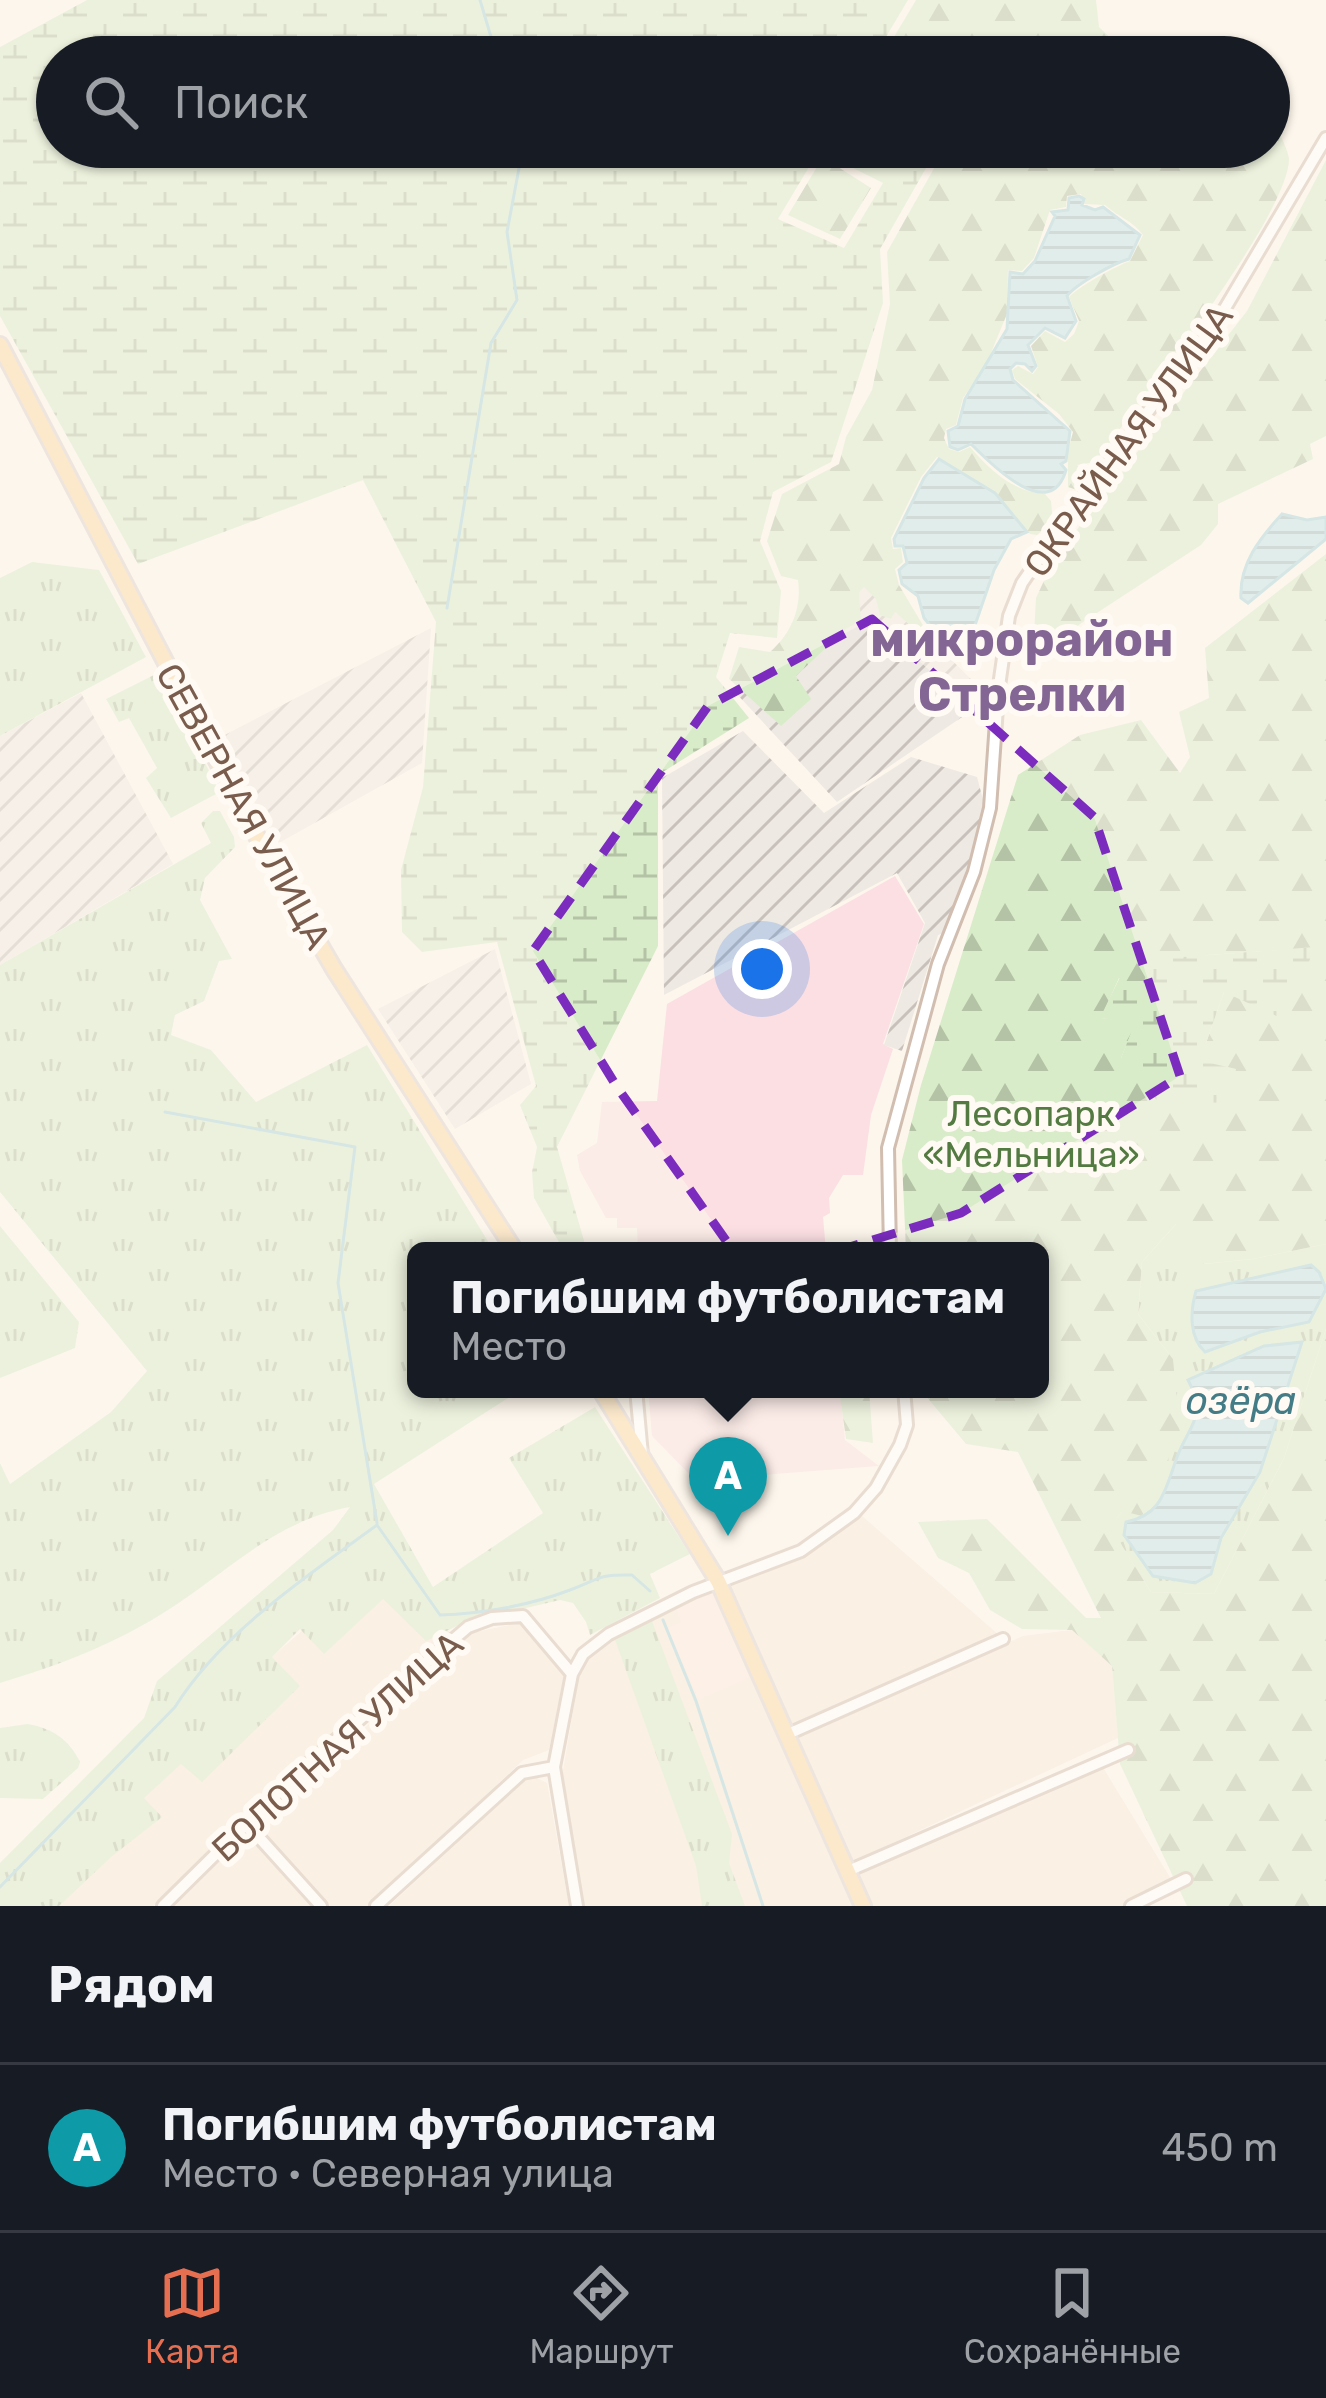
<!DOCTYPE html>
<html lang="ru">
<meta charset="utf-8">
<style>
body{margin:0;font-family:Rubik,sans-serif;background:#242831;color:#f1f3f6}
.you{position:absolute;left:762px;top:969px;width:42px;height:42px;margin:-30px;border:9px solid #fff;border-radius:50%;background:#1a73e8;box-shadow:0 0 0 18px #1a73e833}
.badge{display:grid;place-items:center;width:78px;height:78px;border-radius:50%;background:#e76f51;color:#fff;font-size:39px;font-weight:700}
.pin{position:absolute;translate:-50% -99px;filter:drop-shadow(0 3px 6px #0008)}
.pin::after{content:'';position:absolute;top:63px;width:42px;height:36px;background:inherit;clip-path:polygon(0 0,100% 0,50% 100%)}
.popup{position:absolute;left:407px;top:1242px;width:642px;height:156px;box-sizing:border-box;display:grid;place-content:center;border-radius:18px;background:#171b24;filter:drop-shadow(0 3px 9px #0005);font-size:39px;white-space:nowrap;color:#9ea1a6}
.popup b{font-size:45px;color:#f1f3f6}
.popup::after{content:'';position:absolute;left:50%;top:100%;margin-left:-24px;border:24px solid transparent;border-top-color:#171b24}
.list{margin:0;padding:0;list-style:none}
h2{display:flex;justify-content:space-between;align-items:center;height:156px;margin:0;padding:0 48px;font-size:51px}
h2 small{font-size:39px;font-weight:400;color:#9ea1a6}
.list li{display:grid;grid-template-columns:78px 1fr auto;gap:36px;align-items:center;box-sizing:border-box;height:168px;padding:0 48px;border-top:3px solid #363941}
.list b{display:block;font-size:45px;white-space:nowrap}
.list p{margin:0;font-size:39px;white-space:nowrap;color:#9ea1a6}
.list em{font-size:39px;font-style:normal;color:#9ea1a6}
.icon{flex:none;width:66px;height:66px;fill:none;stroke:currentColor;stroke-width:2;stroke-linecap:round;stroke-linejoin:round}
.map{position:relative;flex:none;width:1326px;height:1906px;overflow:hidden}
.search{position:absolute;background:#171b24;box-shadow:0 3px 9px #0004;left:36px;right:36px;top:36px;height:132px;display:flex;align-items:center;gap:30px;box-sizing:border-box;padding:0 42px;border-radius:66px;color:#9ea1a6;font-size:45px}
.sheet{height:324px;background:#171b24}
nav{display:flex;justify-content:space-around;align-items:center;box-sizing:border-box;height:168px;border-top:3px solid #363941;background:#171b24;font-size:33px;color:#9ea1a6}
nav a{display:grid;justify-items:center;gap:6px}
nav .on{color:#e76f51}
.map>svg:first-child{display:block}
</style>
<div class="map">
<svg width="1326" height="1906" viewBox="0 0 1326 1906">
<defs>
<pattern id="industrial-furrows" width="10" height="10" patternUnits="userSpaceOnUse" patternTransform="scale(3)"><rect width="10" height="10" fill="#efe9e4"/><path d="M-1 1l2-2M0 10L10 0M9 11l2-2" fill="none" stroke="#c7c0bb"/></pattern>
<pattern id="grass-tufts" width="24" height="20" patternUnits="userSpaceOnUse" patternTransform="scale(3)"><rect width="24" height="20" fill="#d8ecc9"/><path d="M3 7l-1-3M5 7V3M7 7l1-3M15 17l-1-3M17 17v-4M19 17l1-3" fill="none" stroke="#b4c2a5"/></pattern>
<pattern id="forest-firs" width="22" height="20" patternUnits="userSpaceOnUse" patternTransform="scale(3)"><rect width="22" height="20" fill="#d8ecc9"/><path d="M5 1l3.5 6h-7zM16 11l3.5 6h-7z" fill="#b4c2a5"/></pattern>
<pattern id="wetland-marsh" width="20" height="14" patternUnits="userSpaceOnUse" patternTransform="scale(3)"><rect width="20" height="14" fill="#d8ecc9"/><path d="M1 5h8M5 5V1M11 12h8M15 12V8" fill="none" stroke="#b4c2a5"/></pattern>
<pattern id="water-rules" width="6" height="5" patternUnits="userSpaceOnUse" patternTransform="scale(3)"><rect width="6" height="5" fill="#bfe3e8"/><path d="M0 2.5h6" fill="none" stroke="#a0bbbe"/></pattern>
</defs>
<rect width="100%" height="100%" fill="#fdf6ec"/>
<path fill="#f5e8da" d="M862,1516L999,1635L792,1725L728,1585L805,1557Z
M388,1557L450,1633L298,1766L154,1906H0V1891Z
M715,1590L854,1906H582L562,1777L579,1676L589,1658L613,1640Z
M520,1623L564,1676L549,1750L523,1760L368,1906H329L257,1824L471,1633Z
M1072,1630L1112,1666L1118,1738L852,1862L798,1738L1023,1636Z
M1099,1761L1174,1884L1126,1906H871L858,1875Z
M531,1775L547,1783L569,1906H389Z
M246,1834L310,1906H174Z"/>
<path fill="#fde8e0" d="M712,1591L750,1677L699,1700L667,1628L681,1622L675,1607Z"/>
<path fill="url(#industrial-furrows)" d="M866,575L990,698L837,802L734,691Z
M431,628L422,763L277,844L219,738Z
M81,693L173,864L0,965V736Z
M743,731L824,813L911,757L977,777L985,807L971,869L946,932L938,935L902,1051L884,1045L925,923L897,873L664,995L662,778Z
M495,949L531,1084L455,1129L378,1009Z"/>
<path fill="#fbdfe3" d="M895,876L924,924L883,1044L893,1049L871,1115L863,1175H843L829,1198L830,1213L823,1217L826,1251H638L637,1228H617V1218H606L580,1171L577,1155L597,1143L602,1102L657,1101L667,1004Z
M648,1389H840L845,1440L879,1466L695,1480L652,1436Z"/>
<path fill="url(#grass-tufts)" d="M32,562L99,570L146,657L0,736V578Z
M158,673L217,786L216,794L171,818L146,778L157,768L129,718L119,722L106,699Z
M213,811H220L234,837L235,847L205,878L200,900L232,959L219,961L204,1001L175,1015L171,1035L211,1050L256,1102L367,1045L494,1251H416V1389H522L374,1484L433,1587L543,1513L509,1458L595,1407L690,1554L650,1574L660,1598L590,1635L586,1622L573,1603L560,1600L463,1623L426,1641L383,1599L324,1654L300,1629L272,1657L300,1686L202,1782L181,1764L144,1798L162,1817L111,1857L59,1906H0V1863L144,1718L157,1681L333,1530L350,1507C274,1521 231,1570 168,1610C115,1644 60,1665 0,1683V1463L10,1484L111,1412L147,1371L0,1192V965L211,843L201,823Z
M1177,1223L1204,1264L1253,1259L1326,1244V1329L1284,1458L1214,1594L1151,1592L1110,1528L1122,1511L1173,1359L1138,1314L1142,1262Z
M0,1226L79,1322L75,1348L0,1378Z
M652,1621L732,1834L729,1863L745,1906H702L696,1866L615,1640Z
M27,1724C52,1728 69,1739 80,1762L78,1768L43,1799L0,1798V1728Z"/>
<path fill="url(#forest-firs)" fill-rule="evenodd" d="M916,0H1096L1099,27L1124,51L1123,57H882Z
M1269,128L1280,134C1283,141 1289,153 1289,160C1287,218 1136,407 1095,462L1077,465L1091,477L1077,490L1068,487V451L1073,432L1059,414L1015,379L1012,370L1018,366L1033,374L1038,367L1031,346L1045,331L1065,342L1074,334L1079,321L1069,297C1078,287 1118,265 1130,261L1143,235C1132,220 1118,217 1105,205L1084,204L1081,194L1067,196L1066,207L1050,210L1034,258L1022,271L1008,270L1007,314L986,365L963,398L956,425L946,429L944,438L949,449L959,452L970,447C990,470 1013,492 1045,494L1051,501L1053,521L1037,535L1030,534L995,491L937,457L921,477L891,538L893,549L901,548L903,562L895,569L899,585L924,627L921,635L895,612L891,619L880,615L876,599L864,587L859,593L861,620L846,629L796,676L811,699L781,726L729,679L739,647L770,652C791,634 802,608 798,580L781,576L767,541L782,494L839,464L846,437L872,390L890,304L887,252L946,147H1269Z
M829,147H884L838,167L871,188L840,239L788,215Z
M1326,160V436L1310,444L1313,459L1218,504V524L1201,545L1080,624L1032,671L1036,598L1054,559L1247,311Z
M1326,554V1244L1253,1259L1203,1264L1176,1224L1142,1262L1138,1314L1173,1359L1180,1433L1142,1516L1122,1511L1111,1528L1151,1592L1214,1594L1284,1458L1326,1329V1906H1187L1120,1764L1112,1666L1072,1630L1022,1629L990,1610L969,1573L938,1558L918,1522L987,1519L1086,1618H1101L1018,1452L966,1444L920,1389H1040V1251H906L902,1160L921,1085L1018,775L1080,735L1141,720L1180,773L1190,757L1179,712L1209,698L1205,648ZM1315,948L1224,992L1206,1043V1063L1235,1069L1121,1058L1136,1022L1101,1018L1119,978L1139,990L1208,955Z
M839,1389H869L873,1443L846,1439Z"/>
<path fill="url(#wetland-marsh)" d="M87,0H908L874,57H57V147H821L778,219L844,248L883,183L849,166L893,147H938L880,249L883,303L831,462L773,492L760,541L781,591L777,638L730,633L716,677L749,718L658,775V946L557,1147L587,1251H564L534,1198L532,1172L537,1147L520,1105L536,1086L497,942L422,952L402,932L401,870L423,787L436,622L363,480L138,564L0,316V47Z
M1315,947L1285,1020L1224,992L1206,1043V1062L1236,1069L1229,1102L1161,1105L1121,1058L1135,1023L1100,1018L1120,977L1139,989L1156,959Z"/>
<path fill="url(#water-rules)" stroke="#a5d3da" stroke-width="3" d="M1079,196L1084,199L1082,205L1095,210L1103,207L1140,235L1129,259C1114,263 1076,284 1067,296L1076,321L1065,338L1045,328L1028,345L1036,366L1032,371L1025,364L1016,363L1010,369L1013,380L1070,431L1066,461L1061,464L1066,470C1050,525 990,463 971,444L958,450L950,447L948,431L958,426L965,399L1007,329L1010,272L1023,274L1035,261L1055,216L1052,212L1068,210L1069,198Z
M939,459L995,493L1027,532L1011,539L994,570L974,628L975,646L968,658L936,633L924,618L918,596L902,584L899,570L907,563L903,546H895L894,539L924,478Z
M1282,514L1307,520L1326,517V539L1248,603L1241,598C1239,564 1260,538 1282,514Z
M1311,1265L1319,1272L1326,1289L1309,1322L1260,1332L1205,1352C1189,1337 1190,1312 1196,1291Z
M1302,1342L1260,1472L1221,1538L1211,1574L1195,1583L1153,1576L1124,1535L1126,1522C1162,1515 1165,1490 1176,1460C1187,1426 1209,1419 1188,1380L1264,1346Z"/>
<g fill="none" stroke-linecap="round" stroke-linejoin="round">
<path stroke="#a5d3da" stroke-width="3" d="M480,0L497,57
M447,608L491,343L517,300L507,232L523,147
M165,1112L355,1147L338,1283L377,1523
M663,1620L696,1701L763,1906
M0,1887L175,1707C221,1633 307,1576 377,1525L440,1615C482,1614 531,1605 570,1590C600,1579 598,1574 632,1575L650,1591"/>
<defs>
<path id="minor" d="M890,1251L888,1148L938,964L974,872L990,808L998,693L1009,616L1022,583L1072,511L1218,320L1326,138
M636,1389L642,1455
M788,1734L1003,1639
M247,1824L321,1906
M848,1871L1128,1750
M163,1906L304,1767L468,1627L492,1618L523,1616L572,1674
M376,1906L522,1773L554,1767
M577,1906L554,1767L572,1674L583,1654L609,1634L693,1592L801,1551L854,1513L876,1488L900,1445L907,1425L904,1389
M1131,1906L1186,1879"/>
<path id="major" d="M0,345L251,826L334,969L515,1251
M600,1389L718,1581L863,1906"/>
</defs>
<use href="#minor" stroke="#d1beb0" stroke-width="16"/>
<use href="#major" stroke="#dad1cd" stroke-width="20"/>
<use href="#minor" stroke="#fff" stroke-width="10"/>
<use href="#major" stroke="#fbd9a5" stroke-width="14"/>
</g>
<path d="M0 0H1326V1906H0ZM872,619L1094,817L1180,1076L961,1213L752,1277L617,1087L533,951L708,706Z" fill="#fdf6ec" fill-opacity=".55" fill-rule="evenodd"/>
<path fill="none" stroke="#7b2cbf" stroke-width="9" stroke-dasharray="24 15" stroke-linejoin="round" d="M872,619L1094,817L1180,1076L961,1213L752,1277L617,1087L533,951L708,706Z"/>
<g text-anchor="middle" stroke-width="12" stroke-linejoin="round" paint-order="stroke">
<g font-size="36" fill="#7a5c4d" stroke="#fffaf3">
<text transform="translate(1128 440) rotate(-54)" y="13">ОКРАЙНАЯ УЛИЦА</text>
<text transform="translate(244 806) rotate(61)" y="13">СЕВЕРНАЯ УЛИЦА</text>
<text transform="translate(337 1746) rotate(-42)" y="13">БОЛОТНАЯ УЛИЦА</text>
</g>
<g font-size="36" fill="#537a41" stroke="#fffaf3">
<text x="1031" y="1126">Лесопарк<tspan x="1031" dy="41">«Мельница»</tspan></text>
</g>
<g font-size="39" font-style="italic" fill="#437c86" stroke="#fffaf3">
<text x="1241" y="1414">озёра</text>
</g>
<g font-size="48" font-weight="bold" fill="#846695" stroke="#fffaf3">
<text x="1022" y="656">микрорайон<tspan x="1022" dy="55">Стрелки</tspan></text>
</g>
</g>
</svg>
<div class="you"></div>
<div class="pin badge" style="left:728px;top:1536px;background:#0f9aa8">A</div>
<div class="popup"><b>Погибшим футболистам</b>Место</div>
<div class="search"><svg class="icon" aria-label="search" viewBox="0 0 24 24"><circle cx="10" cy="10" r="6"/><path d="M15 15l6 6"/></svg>Поиск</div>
</div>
<section class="sheet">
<h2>Рядом<small></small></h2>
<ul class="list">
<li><span class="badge" style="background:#0f9aa8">A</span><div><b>Погибшим футболистам</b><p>Место · Северная улица</p></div><em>450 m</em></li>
</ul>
</section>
<nav>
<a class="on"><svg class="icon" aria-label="map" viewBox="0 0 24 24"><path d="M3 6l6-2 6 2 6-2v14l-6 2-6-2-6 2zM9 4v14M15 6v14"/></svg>Карта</a>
<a><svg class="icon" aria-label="directions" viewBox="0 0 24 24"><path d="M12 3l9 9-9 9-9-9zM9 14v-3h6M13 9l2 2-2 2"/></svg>Маршрут</a>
<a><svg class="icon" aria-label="saved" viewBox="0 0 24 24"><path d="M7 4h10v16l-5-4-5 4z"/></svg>Сохранённые</a>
</nav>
